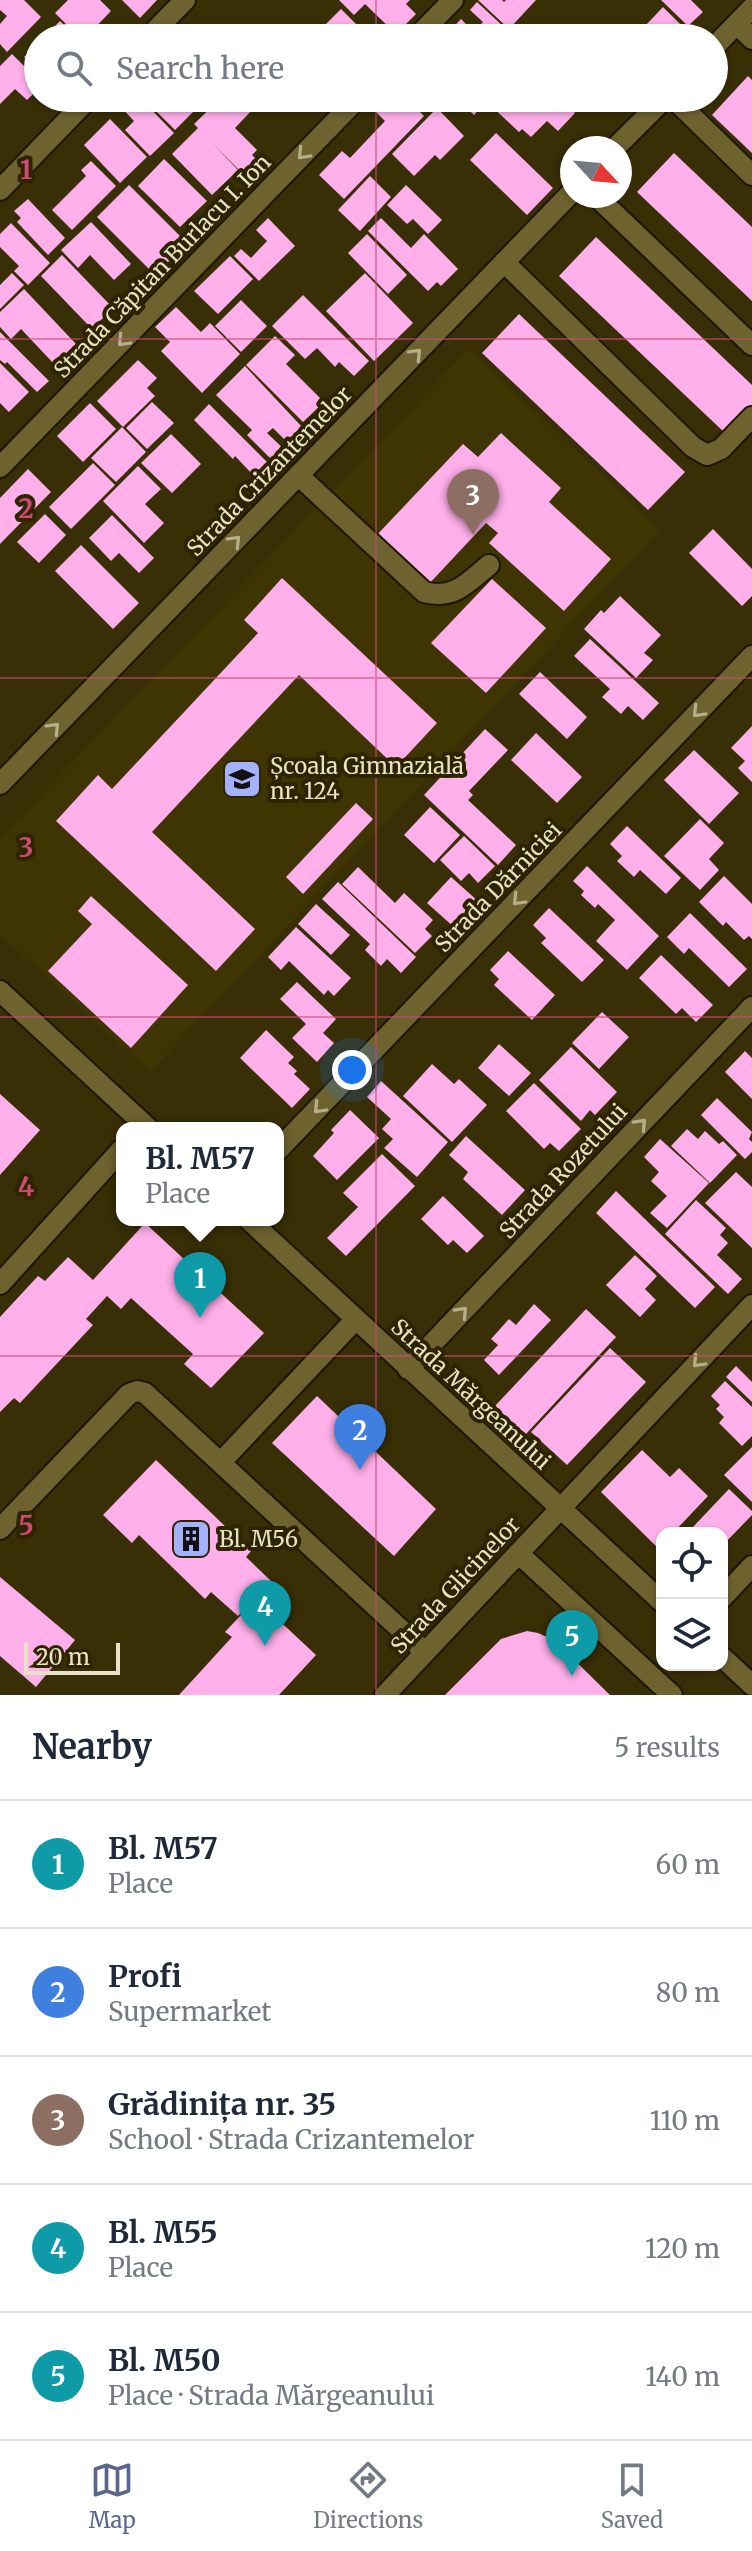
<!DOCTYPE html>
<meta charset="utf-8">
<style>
body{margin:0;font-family:Merriweather,serif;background:#f2f2f3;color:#1f2937}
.controls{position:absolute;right:24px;bottom:24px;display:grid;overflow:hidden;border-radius:16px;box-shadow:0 2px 6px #0004}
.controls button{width:72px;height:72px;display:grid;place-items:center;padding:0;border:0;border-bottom:2px solid #e0e1e3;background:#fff;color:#1f2937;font:40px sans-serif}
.compass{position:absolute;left:560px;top:136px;width:72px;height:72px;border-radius:50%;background:#fff;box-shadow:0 2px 6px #0004;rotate:116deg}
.scale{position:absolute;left:24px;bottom:20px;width:96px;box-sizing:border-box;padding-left:8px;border:4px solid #e8e2c7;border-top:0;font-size:22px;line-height:28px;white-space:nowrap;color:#e8e2c7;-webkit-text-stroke:6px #2e2500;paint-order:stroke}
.you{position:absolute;left:352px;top:1070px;width:28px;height:28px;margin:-20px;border:6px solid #fff;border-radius:50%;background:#1a73e8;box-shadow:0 0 0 12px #1a73e833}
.badge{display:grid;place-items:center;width:52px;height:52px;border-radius:50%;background:#5b6690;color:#fff;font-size:26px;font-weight:700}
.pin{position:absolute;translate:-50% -66px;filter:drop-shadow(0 2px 4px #0008)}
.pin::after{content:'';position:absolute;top:42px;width:28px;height:24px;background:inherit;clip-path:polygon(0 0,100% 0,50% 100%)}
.popup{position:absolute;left:116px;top:1122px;width:168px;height:104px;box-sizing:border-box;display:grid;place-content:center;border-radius:16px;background:#fff;filter:drop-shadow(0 2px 6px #0005);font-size:26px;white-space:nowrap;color:#747a83}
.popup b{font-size:30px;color:#1f2937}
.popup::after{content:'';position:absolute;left:50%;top:100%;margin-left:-16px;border:16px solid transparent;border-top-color:#fff}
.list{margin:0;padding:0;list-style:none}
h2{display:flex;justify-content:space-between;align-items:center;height:104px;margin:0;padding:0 32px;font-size:34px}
h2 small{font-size:26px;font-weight:400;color:#747a83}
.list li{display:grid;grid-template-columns:52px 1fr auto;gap:24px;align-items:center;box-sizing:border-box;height:128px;padding:0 32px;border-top:2px solid #e0e1e3}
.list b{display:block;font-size:30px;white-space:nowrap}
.list p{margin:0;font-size:26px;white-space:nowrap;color:#747a83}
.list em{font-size:26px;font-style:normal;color:#747a83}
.icon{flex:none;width:44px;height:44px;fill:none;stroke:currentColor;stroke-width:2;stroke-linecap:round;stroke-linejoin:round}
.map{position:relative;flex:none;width:752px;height:1695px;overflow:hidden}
.search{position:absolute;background:#fff;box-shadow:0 2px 6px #0004;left:24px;right:24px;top:24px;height:88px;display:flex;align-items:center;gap:20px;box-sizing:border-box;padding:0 28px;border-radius:44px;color:#747a83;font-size:30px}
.sheet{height:744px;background:#fff}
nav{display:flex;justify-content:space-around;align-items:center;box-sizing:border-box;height:112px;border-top:2px solid #e0e1e3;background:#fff;font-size:22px;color:#747a83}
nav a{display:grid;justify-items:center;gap:4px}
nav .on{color:#5b6690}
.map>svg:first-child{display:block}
</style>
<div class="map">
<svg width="752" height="1695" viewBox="0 0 752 1695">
<rect width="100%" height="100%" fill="#382f06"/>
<path fill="#3f3503" d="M469,349L660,530L150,1072L0,934V838Z"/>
<path fill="#ffafea" d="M0,0H24L41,17L7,52L0,44V24L7,16L0,10Z
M68,0H100L111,11L85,38H80L55,13Z
M122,0H157L140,18Z
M339,0H410L406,4L416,14L396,34L365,4L354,15Z
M478,0H502L504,2L506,0H536L509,29Z
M661,0H691L703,12L688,26Z
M477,2L506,29L497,38H443L461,19L474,32L483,22L470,10Z
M663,7L694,38H656L645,26Z
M341,9L370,38H330L321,29Z
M60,21L77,38H43Z
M38,43V71L24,57Z
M12,54L38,80V89L27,100L15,89L0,104V66Z
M748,76L752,80V153L712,115Z
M124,98H140L174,133L150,156L125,130L134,121L118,104Z
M148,98H207L175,130L145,100Z
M221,98H242L253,109L235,128L257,150L252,155L263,166L249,180L212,143L238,170L212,195L172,154L198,128L194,124Z
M389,98H406L424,116L344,199L319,175L342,151L350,158L385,121L376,112Z
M412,98H439L425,112Z
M456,98H490L474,115Z
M494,98H559L575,113L558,131L547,121L531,137L522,129L519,132L489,104Z
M437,108L464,136L440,160L435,155L414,176L392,154Z
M110,119L147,157L120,183L84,145Z
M496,133L553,188L527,215L470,160Z
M674,153L752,227V301L637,192Z
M164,159L207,201L180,227L138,186Z
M91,161L116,186L72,230L52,210L86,176L81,170Z
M370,176L391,197L360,231L338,210Z
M129,185L187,243L155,275L97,217Z
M406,185L442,220L428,234L413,219L407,224L387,205Z
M28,199L65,238L48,255L17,222L21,218L14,211Z
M268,218L295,246L259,281L234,256L241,249L251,258L267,241L256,230Z
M381,218L411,248L424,234L458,269L441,286L437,282L428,291L368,231Z
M91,222L131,264L114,280L90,255L78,268L61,250Z
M11,223L50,263L28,285L14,271L19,266L0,247V234Z
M367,234L407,275L388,294L348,253Z
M596,237L752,385V405L725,433L559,276Z
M62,255L113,308L92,329L41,276Z
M230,256L253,279L218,314L194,291Z
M12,273L24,285L0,309V285Z
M365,273L413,323L374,361L326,311Z
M24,289L76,344L55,365L21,329L11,339L0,327V312Z
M303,295L369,361L354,376L339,362L335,367L317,348L305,359L272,326Z
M241,300L267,326L241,352L215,326Z
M176,307L201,332L210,323L240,354L202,393L161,351L170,342L155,327Z
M519,314L685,472L648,510L482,353Z
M0,332L49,381L37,392L7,362L5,364L0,360Z
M275,336L295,355L286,364L324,402L303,422L246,365Z
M138,360L157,378L147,388L155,396L123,427L97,401Z
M0,363L29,392L9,412L0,403Z
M245,366L302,427L287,442L273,428L267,433L288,453L277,465L247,435L252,430L216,395Z
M152,402L174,423L147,449L126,428Z
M90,403L116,429L83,462L57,436Z
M209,404L273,468L259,481L235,456L233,459L194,420Z
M122,427L146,452L116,482L91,458Z
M501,433L561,488L549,502L611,559L564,611L489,543L498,533L486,523L427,586L374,538L463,444L478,457Z
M171,434L201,464L172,493L141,463Z
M93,463L115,485L71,529L49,507Z
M138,466L161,489L145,504L164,523L144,543L103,501Z
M28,469L51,492L0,544V498Z
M45,514L66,535L39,563L17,542Z
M112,515L154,558L139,573L119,553L111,561L89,538Z
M713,529L752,569V596L742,606L689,553Z
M81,545L139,603L113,629L55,571Z
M282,578L437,723L396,767L299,675L152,832L255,929L216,971L56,821L98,775L112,789L258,633L244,620Z
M492,579L546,628L486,693L431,643Z
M620,596L661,635L644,653L653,660L636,678L584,629L601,610L604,613Z
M590,639L659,703L643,720L628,706L621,714L602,697L610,689L574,656Z
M540,672L587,717L567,739L519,694Z
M752,726V782L738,768L745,761L731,748Z
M485,729L508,750L469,791L473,795L468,800L516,845L498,865L424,795Z
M536,733L582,777L557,803L511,760Z
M694,750L739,793L709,824L664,780Z
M356,803L373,819L303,894L286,877Z
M430,807L460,835L434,863L404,835Z
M700,819L724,843L709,859L719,870L700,890L664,856Z
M627,826L681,878L666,894L640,870L634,877L617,861L622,856L610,844Z
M464,836L495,866L478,883L469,873L461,881L440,860Z
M587,866L659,936L627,970L596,941L615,920L598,904L595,908L581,895L584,891L573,881Z
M358,867L395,903L404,893L433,920L425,929L432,936L415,953L342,884Z
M724,876L752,904V939L749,936L744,940L726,922L723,926L699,902Z
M451,877L479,902L455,928L427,903Z
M338,882L416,957L401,973L387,959L381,966L365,950L370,944L322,899Z
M91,896L188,985L131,1048L48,971L92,924L78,911Z
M316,904L350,935L331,955L298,924Z
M549,908L604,960L582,982L541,943L546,938L533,925Z
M690,913L747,969L729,987L689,948L684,954L667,937Z
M296,927L351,978L334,996L328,990L324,995L289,961L281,970L268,957Z
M508,951L555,995L532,1020L494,985L499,979L490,970Z
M661,955L713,1005L696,1022L682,1008L676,1014L639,978Z
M297,982L336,1019L323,1033L334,1043L317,1062L292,1038L306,1024L280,999Z
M602,1012L629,1037L599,1069L572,1043Z
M266,1030L294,1057L288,1063L297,1071L294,1074L310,1089L292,1108L240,1058Z
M499,1044L531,1073L509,1096L478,1068Z
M571,1047L617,1092L595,1115L590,1110L581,1121L539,1080Z
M745,1051L752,1058V1099L725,1072Z
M432,1064L454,1084L459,1079L487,1105L452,1142L403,1096Z
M381,1081L448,1142L417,1177L384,1148L393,1139L382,1129L391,1119L367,1097Z
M534,1083L581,1129L559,1151L550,1143L544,1149L506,1111Z
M0,1094L40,1130L0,1175Z
M717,1098L752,1132L749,1139L752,1142V1152L745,1159L701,1115Z
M350,1110L379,1138L337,1180L313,1156L334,1133L331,1130Z
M687,1129L698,1139L705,1131L719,1144L723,1141L737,1155L710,1183L671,1146Z
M466,1136L525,1190L502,1215L463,1179L468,1172L449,1155Z
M660,1139L709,1183L667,1228L650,1213L667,1196L651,1181L659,1172L644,1157Z
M382,1154L415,1186L346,1256L327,1238L358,1207L343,1193Z
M736,1172L752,1187V1248L705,1203Z
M616,1191L715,1287L695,1308L596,1213Z
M443,1196L484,1236L467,1253L453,1240L448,1245L421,1219Z
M696,1200L726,1228L720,1235L728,1243L717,1255L742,1279L728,1294L665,1234Z
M145,1223L264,1333L211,1388L184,1364L193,1354L131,1298L121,1309L107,1296L86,1319L93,1325L20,1403L14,1398L0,1412V1317L38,1276L45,1281L68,1257L93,1280Z
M635,1255L657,1276L645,1289L656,1300L640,1317L606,1285Z
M534,1304L551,1320L499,1375L484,1360L498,1345L491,1339L509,1319L516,1325Z
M586,1309L616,1337L525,1435L495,1406Z
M610,1348L646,1382L567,1465L531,1432Z
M736,1366L752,1382V1402L726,1377Z
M725,1381L752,1407V1436L742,1446L719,1423L724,1417L716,1409L720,1405L711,1396Z
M317,1396L436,1509L394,1556L272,1443Z
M752,1447V1502L724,1475Z
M642,1450L670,1477L679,1468L708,1496L673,1533H662V1544L658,1548L601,1492Z
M156,1460L251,1551L246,1557L271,1581L238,1616L211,1592L205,1599L139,1535L132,1543L103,1515Z
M729,1489L752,1511V1515L722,1546V1533H698L692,1528Z
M0,1577L75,1640L36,1687L0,1656Z
M256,1599L316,1655L279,1695H179L232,1637L225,1632Z
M527,1631L538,1633L554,1640L610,1695H445L501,1639Z"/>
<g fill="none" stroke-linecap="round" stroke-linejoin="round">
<defs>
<path id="minor" d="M737,24L752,39
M148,38L185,0
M416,38L453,0
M714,47L752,8
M673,98L752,175
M615,148L665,98
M0,190L89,98
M596,196L752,345
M504,262L693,447L707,455L721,449L752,417
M0,467L358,98
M298,475L424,592C454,600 467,583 489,565
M0,784L572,192
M0,991L148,1128
M278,1150L752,656
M249,1220L662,1602
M0,1284L122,1149
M408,1369L752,1007
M221,1462L355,1320
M0,1529L129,1394L137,1391L145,1393L425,1652
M518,1553L672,1695
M722,1598L752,1566
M722,1657L752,1685
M385,1695L752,1305"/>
</defs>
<use href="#minor" stroke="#1e1700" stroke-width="24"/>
<use href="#minor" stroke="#6e622f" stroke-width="20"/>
</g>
<defs><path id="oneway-chevron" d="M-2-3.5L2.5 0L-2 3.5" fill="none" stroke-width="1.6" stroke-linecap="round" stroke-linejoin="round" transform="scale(2)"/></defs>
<g stroke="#b7af8a">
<use href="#oneway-chevron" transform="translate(303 154) rotate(134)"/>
<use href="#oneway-chevron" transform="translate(123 341) rotate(134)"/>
<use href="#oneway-chevron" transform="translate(416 354) rotate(-46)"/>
<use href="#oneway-chevron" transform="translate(235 541) rotate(-46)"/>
<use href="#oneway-chevron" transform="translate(698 712) rotate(134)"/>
<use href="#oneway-chevron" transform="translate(54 728) rotate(-46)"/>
<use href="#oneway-chevron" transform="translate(518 900) rotate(134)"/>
<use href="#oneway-chevron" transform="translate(319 1108) rotate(134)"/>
<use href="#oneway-chevron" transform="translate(641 1124) rotate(-47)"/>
<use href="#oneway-chevron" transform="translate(462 1312) rotate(-47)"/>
<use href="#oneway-chevron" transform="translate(698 1362) rotate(134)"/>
</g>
<path fill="none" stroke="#cc4a76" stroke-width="2" stroke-opacity="0.55" d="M376,0V38M376,98V1695M0,339H752M0,678H752M0,1017H752M0,1356H752"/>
<defs>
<symbol id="school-square" viewBox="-11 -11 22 22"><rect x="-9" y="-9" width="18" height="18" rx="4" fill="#a5b1fc" stroke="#2e2500"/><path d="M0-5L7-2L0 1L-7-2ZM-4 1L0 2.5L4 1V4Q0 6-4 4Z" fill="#111"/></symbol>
<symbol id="building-square" viewBox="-11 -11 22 22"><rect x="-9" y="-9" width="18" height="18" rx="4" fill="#a5b1fc" stroke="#2e2500"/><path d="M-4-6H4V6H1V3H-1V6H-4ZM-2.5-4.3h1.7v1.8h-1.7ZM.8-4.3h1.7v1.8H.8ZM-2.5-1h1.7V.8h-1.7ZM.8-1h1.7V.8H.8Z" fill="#111"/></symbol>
</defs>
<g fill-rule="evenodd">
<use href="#school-square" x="220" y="757" width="44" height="44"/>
<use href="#building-square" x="169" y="1517" width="44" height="44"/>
</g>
<g text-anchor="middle" stroke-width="8" stroke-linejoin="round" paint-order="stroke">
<g font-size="22" fill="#e8e2c7" stroke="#2e2500">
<text transform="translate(162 266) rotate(-46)" y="8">Strada Căpitan Burlacu I. Ion</text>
<text transform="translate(269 471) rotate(-46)" y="8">Strada Crizantemelor</text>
<text transform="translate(498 887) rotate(-46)" y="8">Strada Dărniciei</text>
<text transform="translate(563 1171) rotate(-47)" y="8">Strada Rozetului</text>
<text transform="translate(471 1394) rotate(43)" y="8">Strada Mărgeanului</text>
<text transform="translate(455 1585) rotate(-47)" y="8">Strada Glicinelor</text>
</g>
<g font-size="22" fill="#e8e2c7" stroke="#2e2500" text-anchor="start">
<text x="270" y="774">Școala Gimnazială<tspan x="270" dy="25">nr. 124</tspan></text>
<text x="219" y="1547">Bl. M56</text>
</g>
</g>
<g font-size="26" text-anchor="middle" font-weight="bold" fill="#cc4a76" stroke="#2e2500" stroke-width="8" stroke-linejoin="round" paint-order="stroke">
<text x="26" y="179">1</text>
<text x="26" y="518">2</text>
<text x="26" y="857">3</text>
<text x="26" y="1196">4</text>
<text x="26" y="1535">5</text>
</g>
</svg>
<div class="controls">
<button><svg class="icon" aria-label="locate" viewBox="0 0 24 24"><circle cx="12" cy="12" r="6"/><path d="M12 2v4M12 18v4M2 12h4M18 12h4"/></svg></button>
<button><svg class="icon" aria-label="layers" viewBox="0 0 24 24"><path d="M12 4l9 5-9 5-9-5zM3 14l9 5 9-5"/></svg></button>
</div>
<svg class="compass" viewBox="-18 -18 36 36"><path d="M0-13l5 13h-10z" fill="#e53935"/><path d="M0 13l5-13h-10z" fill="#747a83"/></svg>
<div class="scale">20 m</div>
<div class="you"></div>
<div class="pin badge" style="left:200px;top:1318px;background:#0f9aa8">1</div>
<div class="popup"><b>Bl. M57</b>Place</div>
<div class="pin badge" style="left:360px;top:1470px;background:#3f7fe0">2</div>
<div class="pin badge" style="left:473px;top:535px;background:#8d6e63">3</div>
<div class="pin badge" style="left:265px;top:1646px;background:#0f9aa8">4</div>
<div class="pin badge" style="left:572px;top:1676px;background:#0f9aa8">5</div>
<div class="search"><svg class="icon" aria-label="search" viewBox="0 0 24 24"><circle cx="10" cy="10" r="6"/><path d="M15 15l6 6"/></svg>Search here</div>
</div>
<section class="sheet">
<h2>Nearby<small>5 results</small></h2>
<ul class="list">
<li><span class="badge" style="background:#0f9aa8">1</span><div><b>Bl. M57</b><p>Place</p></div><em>60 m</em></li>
<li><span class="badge" style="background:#3f7fe0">2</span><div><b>Profi</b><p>Supermarket</p></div><em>80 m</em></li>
<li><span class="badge" style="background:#8d6e63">3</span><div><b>Grădinița nr. 35</b><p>School · Strada Crizantemelor</p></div><em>110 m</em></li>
<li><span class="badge" style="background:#0f9aa8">4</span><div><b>Bl. M55</b><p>Place</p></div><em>120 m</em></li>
<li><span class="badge" style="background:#0f9aa8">5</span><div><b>Bl. M50</b><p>Place · Strada Mărgeanului</p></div><em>140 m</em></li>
</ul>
</section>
<nav>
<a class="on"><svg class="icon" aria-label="map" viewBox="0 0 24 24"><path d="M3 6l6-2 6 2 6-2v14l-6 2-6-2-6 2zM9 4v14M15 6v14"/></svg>Map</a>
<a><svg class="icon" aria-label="directions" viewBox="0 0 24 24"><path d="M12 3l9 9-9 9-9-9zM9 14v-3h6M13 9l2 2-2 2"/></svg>Directions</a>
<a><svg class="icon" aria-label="saved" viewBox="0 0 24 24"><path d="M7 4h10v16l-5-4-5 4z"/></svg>Saved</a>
</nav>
